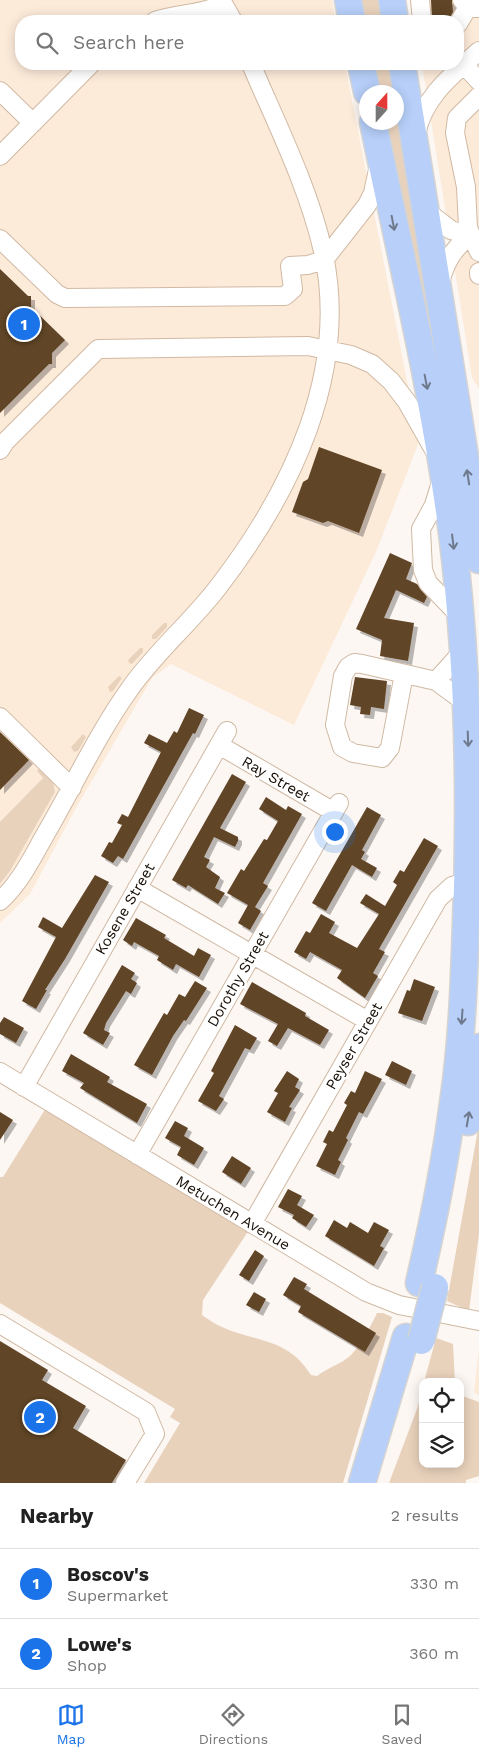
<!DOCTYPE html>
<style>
body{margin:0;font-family:"Work Sans",sans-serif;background:#f6f6f6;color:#222}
.controls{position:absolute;right:15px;bottom:15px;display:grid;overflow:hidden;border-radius:10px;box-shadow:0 2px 12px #0003}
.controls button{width:45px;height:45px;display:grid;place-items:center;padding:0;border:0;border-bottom:1px solid #e0e0e0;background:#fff;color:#222;font:25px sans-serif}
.compass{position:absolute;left:359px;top:85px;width:45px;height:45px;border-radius:50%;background:#fff;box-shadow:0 2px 12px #0003;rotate:21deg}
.you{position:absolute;left:334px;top:831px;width:18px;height:18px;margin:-12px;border:4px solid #fff;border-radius:50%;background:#1a73e8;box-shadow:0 0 0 8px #1a73e833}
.badge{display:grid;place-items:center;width:32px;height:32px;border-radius:50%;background:#1a73e8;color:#fff;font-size:16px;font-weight:700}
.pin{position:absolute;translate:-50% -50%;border:2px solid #fff;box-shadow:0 1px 5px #0006}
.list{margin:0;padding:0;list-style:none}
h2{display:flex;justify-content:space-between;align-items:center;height:65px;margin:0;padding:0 20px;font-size:21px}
h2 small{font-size:16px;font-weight:400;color:#767676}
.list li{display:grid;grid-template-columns:32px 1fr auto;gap:15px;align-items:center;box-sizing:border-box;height:70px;padding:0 20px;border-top:1px solid #e0e0e0}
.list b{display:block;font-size:19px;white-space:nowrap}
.list p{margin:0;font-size:16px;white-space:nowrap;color:#767676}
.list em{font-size:16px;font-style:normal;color:#767676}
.icon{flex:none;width:28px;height:28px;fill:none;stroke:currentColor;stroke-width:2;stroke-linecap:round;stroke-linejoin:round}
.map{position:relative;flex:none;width:479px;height:1483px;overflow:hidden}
.search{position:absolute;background:#fff;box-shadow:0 2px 12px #0003;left:15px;right:15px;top:15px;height:55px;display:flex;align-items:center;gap:12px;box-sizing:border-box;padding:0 18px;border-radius:20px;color:#767676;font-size:19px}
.sheet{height:205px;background:#fff}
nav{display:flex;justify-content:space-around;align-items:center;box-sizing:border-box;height:70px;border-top:1px solid #e0e0e0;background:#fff;font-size:14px;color:#767676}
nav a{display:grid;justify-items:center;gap:2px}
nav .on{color:#1a73e8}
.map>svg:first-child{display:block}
</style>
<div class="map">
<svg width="479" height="1483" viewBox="0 0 479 1483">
<defs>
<filter id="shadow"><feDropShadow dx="4" dy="4" stdDeviation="0" flood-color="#0004"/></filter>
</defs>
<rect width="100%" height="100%" fill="#fcf7f3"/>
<path fill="#fdebda" d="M0,0H332L336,21H21V64H345L419,442L376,552L294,725L171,664L152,678L76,808L30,894L0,923Z
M411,0H479V389L472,378L422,64H458V21H415Z
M479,1348V1396L474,1392Z"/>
<path fill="#e9d2bc" d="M358,0H384L387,21H362Z
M370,64H394L444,398L383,123L396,122V92H376Z
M164,623H167V627L156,639H152V635Z
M140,648H143V652L132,664L129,663L128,660Z
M119,676L122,678L113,691L110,692L108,687Z
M83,734L86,737L78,751L74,752L71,747Z
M40,768L53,782L55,792L10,871L0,884V822L43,778L37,771Z
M46,1108L249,1230L203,1300L202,1315C208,1319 215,1324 222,1327C257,1343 287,1337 311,1375L317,1376C327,1368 341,1364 350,1356C362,1344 370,1327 377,1313H383L392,1317L343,1483H144L180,1423L170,1417L175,1409L0,1303V1177H3Z
M479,1124V1234L469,1311L447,1301Z
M436,1338L453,1344L455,1382H424Z
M423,1387V1464H460V1395L479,1402V1476L466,1480V1483H389L417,1409Z"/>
<path fill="#614427" filter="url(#shadow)" d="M431,0H452L453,12L448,21H432Z
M0,269L28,296H31V307L65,340L52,353V364H49L0,413Z
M319,447L382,470L359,533L328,521L323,523L292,512L303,482L308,479Z
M390,553L412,563L406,579L417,584L427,597L424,603L396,590L384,618L414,623L408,661L380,656L382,640L356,629Z
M355,677L387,681L384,709L371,707L370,715L360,714L361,707L350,705Z
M189,708L204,715L195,734L193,733L123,859L118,856L113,863L101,856L109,842L112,843L122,825L117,823L122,814L128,817L161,752L144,743L149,734L167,743L174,731L177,733Z
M0,732L29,760L0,790Z
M232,774L246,782L220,828L238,837V841L235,847L214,837L204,857L210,860L206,867L220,877L215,888L225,893L218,904L188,885L186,888L172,880Z
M266,797L286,810L288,806L302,814L263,883L268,886L255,907L261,911L250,930L238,923L248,905L227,893L241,869L244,871L264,839L267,840L278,821L259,809Z
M367,807L381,815L362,850L365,852L361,859L377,868L372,877L352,865L326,911L312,903Z
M424,838L438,846L379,949L385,952L373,973L378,976L365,998L337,978L342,970L310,952L306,959L294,952L306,931L310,933L321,914L335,922L329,933L357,948L379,914L360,903L366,894L385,906L397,885L393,882L400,870L404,872Z
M95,875L109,882L65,959L45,990H47L36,1009L22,1001L56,937L38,927L43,917L62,928Z
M136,918L166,935L164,938L194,956L198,948L211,955L199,977L176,964L173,970L157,960L159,956L134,942L132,946L123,940Z
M122,965L135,973L131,979L137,983L131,994L126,991L106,1023L104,1030L110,1033L103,1045L83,1033Z
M414,979L435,987L422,1021L398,1013L407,990L410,991Z
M195,981L207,988L186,1021L184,1020L173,1036L152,1075L134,1065L164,1013L167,1015L179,994L185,997Z
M252,982L306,1013L305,1016L329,1030L320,1045L288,1028L277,1046L268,1041L278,1024L240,1004Z
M4,1017L24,1028L16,1043L0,1034V1023Z
M235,1025L257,1038L250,1050L245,1048L219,1096L224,1099L216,1111L198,1101L214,1073L211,1071Z
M71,1054L110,1077L107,1082L147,1104L137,1123L80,1088L84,1083L62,1071Z
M392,1061L412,1071L406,1085L385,1075Z
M287,1071L299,1079L295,1087L300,1090L289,1107L292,1108L285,1122L267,1112L278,1093L274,1091Z
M365,1071L382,1079L363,1114L359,1112L346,1138L348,1140L338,1160L341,1162L335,1175L316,1166L327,1144L323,1142L329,1130L333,1132L347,1105L344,1103L351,1091L355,1093Z
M0,1112L13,1120L0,1140Z
M175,1121L188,1128L184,1136L204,1148L194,1165L177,1155L181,1147L165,1138Z
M232,1156L251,1168L241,1184L222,1172Z
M288,1189L302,1196L297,1205L314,1215L306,1227L292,1218L294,1215L278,1207Z
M334,1220L347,1228L350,1222L368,1233L374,1222L389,1230L380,1246L384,1248L374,1266L325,1236Z
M255,1250L264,1256L249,1281L239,1275Z
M294,1277L307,1284L304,1289L376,1333L365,1352L298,1312L301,1306L283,1295Z
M254,1292L266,1299L259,1312L246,1305Z
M0,1341L48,1370L42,1380L86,1406L73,1428L126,1460L112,1483H0Z"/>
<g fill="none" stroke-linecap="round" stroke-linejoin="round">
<defs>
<path id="minor" d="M221,0L233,21
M420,0L422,21
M462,0L468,7L479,8
M155,21C177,13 202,15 223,4
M458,24L468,7
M464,65L479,81
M0,91L33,123
M479,96L457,118L455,133L466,187L468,228L479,252
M416,134C424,96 452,75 479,51
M0,156L91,64
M426,211L451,230L470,236C453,248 444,263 440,284
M0,239L57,294L65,298L285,296L293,289L290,266L308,265L324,260L367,205L373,193L379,165
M479,272V275
M0,450L5,442L98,349L308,346L351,355L372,364L391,381L407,402L433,448
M441,482L434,505L421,529L423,570L428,583L461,617
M404,674L390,748L382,758L353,753L342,747L335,725L343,676L348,667L354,663L362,664L436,681L466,703
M436,681L463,651
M0,717L72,788
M219,745L334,812
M137,888L368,1021
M0,901C20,883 32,858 45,835C73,787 97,735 129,690C155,652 191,623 219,586C291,492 350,372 323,251C308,186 277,125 251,64
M0,1072L366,1292L399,1305L479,1321
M24,1087L227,731
M137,1155L339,803
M252,1224L438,899L452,886L468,882
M0,1324L146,1412L155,1434L125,1483"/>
<path id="highway" d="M348,0L352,21
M392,0L395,21
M361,64L367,92
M402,64L470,488L479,560
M373,122C401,259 434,395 452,533C468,662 471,792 466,921C464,982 462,1043 453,1103C445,1164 433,1223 419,1283
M468,1122L479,1047
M362,1483L406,1337"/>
</defs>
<use href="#minor" stroke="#d0b9a3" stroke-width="20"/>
<use href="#highway" stroke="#d5d4d2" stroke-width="29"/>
<use href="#minor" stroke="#fff" stroke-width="18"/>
<use href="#highway" stroke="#b7cff9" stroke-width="26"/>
<defs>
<path id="highway-bridge" d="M421,1341L435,1287"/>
</defs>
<use href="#highway-bridge" stroke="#d5d4d2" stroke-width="29" stroke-linecap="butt"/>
<use href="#highway-bridge" stroke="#b7cff9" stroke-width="26"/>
</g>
<defs><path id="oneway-shaft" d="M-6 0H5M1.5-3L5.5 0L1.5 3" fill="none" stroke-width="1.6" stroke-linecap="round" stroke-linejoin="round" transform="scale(1.25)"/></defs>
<g stroke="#6f798c">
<use href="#oneway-shaft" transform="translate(393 223) rotate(79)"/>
<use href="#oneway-shaft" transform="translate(426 382) rotate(79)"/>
<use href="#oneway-shaft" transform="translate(468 477) rotate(-99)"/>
<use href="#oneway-shaft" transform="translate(453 542) rotate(83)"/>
<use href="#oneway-shaft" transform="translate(468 739) rotate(88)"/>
<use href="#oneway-shaft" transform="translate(462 1017) rotate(94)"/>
<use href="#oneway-shaft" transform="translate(468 1119) rotate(-80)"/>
</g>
<g text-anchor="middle" stroke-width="5" stroke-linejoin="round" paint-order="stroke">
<g font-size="15" fill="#170f07" stroke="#fff">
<text transform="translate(276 779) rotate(30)" y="5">Ray Street</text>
<text transform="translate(125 909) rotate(-60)" y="5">Kosene Street</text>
<text transform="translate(238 979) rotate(-60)" y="5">Dorothy Street</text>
<text transform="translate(354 1046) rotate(-60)" y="5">Peyser Street</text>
<text transform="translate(233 1213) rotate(31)" y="5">Metuchen Avenue</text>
</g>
</g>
</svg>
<div class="controls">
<button><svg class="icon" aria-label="locate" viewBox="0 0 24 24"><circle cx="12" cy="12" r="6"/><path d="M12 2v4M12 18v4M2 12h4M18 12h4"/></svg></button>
<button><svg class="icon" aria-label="layers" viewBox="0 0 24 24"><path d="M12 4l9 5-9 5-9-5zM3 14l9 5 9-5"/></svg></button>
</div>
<svg class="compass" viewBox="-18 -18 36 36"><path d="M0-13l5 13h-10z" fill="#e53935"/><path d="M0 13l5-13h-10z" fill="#767676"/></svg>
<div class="you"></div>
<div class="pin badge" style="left:24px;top:324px">1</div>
<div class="pin badge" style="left:40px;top:1417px">2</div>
<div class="search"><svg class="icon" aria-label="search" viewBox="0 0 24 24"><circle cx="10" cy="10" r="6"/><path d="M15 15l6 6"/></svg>Search here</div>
</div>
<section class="sheet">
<h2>Nearby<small>2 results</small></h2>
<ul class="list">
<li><span class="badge">1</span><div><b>Boscov's</b><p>Supermarket</p></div><em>330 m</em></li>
<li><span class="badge">2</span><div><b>Lowe's</b><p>Shop</p></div><em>360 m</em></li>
</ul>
</section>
<nav>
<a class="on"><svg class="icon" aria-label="map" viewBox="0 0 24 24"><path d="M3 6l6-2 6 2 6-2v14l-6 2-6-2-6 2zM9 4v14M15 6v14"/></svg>Map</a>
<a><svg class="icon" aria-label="directions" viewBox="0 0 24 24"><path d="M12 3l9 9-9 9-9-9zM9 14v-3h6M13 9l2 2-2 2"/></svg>Directions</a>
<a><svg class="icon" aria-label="saved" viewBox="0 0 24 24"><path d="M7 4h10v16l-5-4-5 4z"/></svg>Saved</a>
</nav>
